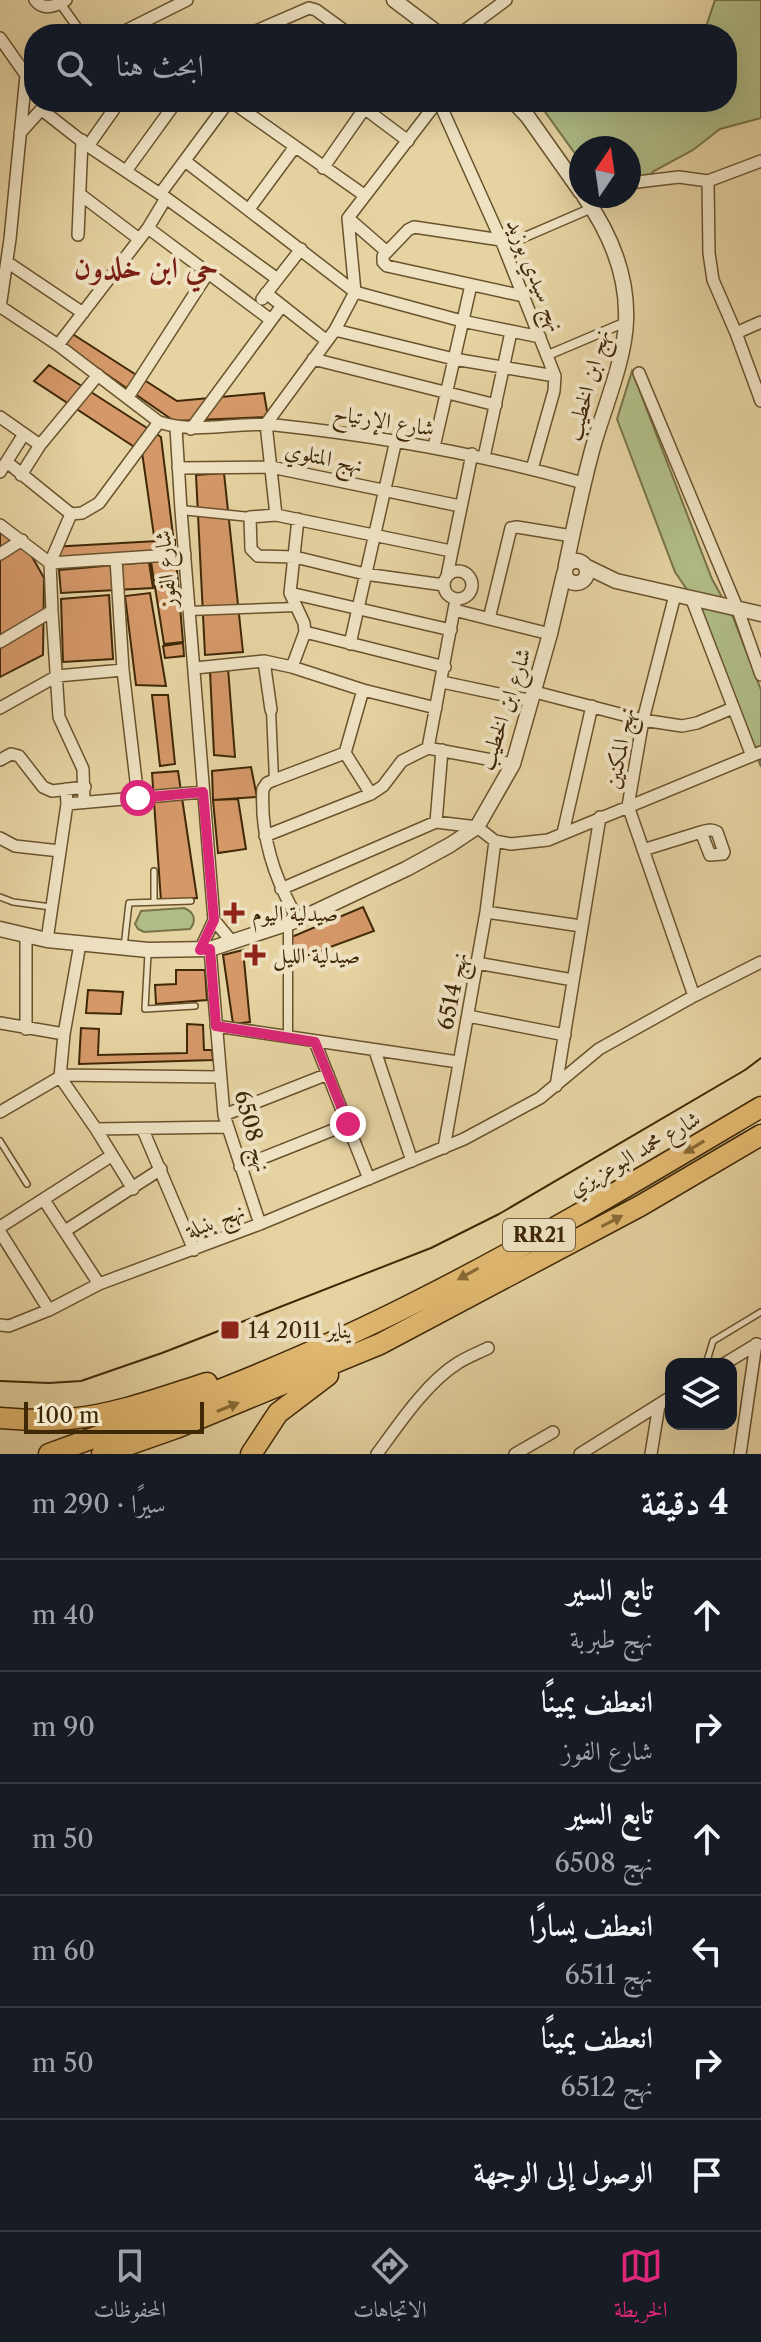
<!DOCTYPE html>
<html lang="ar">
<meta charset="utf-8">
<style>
body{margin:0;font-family:"Libre Caslon Text",Amiri,serif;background:#242831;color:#f1f3f6;direction:rtl}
.controls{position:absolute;right:24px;bottom:24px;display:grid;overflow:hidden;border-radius:16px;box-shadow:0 8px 32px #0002}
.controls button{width:72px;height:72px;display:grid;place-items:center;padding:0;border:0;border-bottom:2px solid #363941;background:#171b24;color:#f1f3f6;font:40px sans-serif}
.compass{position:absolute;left:569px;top:136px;width:72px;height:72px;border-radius:50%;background:#171b24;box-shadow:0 8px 32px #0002;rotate:13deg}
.scale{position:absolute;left:24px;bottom:20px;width:180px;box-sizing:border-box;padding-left:8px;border:4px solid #3f2806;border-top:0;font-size:22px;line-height:28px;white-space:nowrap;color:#3f2806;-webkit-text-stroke:6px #efe2c3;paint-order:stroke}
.stop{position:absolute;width:24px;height:24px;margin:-18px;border:6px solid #db2777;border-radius:50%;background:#fff}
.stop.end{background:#db2777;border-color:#fff;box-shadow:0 2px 8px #0008}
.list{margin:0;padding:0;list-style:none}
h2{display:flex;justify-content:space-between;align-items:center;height:104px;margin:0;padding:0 32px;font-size:34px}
h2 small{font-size:26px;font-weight:400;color:#9ea1a6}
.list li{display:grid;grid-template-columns:52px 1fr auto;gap:24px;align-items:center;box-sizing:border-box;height:112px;padding:0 32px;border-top:2px solid #363941}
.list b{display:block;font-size:30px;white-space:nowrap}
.list p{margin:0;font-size:26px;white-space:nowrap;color:#9ea1a6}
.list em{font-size:26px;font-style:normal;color:#9ea1a6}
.icon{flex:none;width:44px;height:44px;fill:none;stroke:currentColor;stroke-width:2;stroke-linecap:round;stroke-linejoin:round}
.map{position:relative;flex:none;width:761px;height:1454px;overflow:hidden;direction:ltr}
.search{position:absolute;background:#171b24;box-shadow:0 8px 32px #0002;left:24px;right:24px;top:24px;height:88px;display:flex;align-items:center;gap:20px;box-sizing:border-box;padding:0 28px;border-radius:32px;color:#9ea1a6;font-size:30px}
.sheet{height:776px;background:#171b24}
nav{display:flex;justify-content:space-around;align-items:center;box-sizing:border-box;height:112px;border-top:2px solid #363941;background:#171b24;font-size:22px;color:#9ea1a6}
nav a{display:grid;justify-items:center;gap:4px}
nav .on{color:#db2777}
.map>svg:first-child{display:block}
</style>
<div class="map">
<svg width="761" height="1454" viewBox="0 0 761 1454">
<rect width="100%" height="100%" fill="#e6d3a2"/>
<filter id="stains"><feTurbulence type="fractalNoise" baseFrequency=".0025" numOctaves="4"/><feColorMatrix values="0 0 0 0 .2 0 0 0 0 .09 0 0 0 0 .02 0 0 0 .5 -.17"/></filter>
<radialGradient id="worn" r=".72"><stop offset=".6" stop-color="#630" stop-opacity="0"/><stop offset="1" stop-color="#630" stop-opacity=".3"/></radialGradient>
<path fill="#b1bd88" stroke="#787247" stroke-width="2" d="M715,0H761V118L720,129L693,150L654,171L629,194V148H581V162L538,102H602L615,107L626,102H727V34H700L706,27Z
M632,371L712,579L733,617L761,690V767L701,610L675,572L617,419Z
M184,908C194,912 197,920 190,929L144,932L138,929L135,924L141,911Z"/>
<path fill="#d59869" stroke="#3f2806" stroke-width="2" d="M71,333L177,401L264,393L268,417L174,421L63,344Z
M49,365L161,437L173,535L154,536L142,452L34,381Z
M224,473L243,652L205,655L196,475Z
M0,529L26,546L44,578L43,655L0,677Z
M175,540V552L52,560L51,547Z
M176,558L183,642L164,644L151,562Z
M149,562L153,588L61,593L59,570Z
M150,593L166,686L136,685L125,596Z
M109,595L113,659L63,662L61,599Z
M183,643L184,656L165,658L163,646Z
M228,668L235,757L214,755L210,671Z
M152,695H168L175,764L160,766Z
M251,767L257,797L213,800L212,771Z
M178,771L197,898L161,901L152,773Z
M238,799L246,849L218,853L213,800Z
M363,907L374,931L295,960L289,938Z
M243,950L250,1022L233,1024L223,955Z
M176,970H205L207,1000L156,1004L155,985L176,984Z
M88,990L123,992L121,1014L86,1013Z
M187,1024L203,1025L204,1050H212L213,1060L79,1064L81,1028L99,1029L98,1055L187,1053Z"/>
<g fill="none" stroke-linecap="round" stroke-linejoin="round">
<defs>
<path id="service" d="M0,897L13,902L51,907
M154,901V871
M124,947L129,903L191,901
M148,953L145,1009L195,1006
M0,1141L27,1184
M706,1364L713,1341L761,1312"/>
<path id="pedestrian" d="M60,3L82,34
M504,246L592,208
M548,355L626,322
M181,510L250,517
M189,611L296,607
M271,710L274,780
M288,924V1037"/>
<path id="minor" d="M35,0C43,11 56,6 66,0
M119,34L187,0
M249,34L309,8L316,10L349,34
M460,34L506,0
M0,38L26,75
M232,102L364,195
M356,102L408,141
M439,102L501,240L555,376L554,391L532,469
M42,110L88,146L166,198L276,278
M20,133L48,102
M88,146L119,102
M185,161L355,292L462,321L540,337
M323,168L369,102
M126,171L176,102
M708,181L709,253L713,280L736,333L761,401
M629,183L679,177L708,181L761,161
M160,194L228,102
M81,195L139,239
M589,203L601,196
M249,209L294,148
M348,218L387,252
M148,228L271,320
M78,235L82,140
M501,240L414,227L408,230L383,256V262L387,266L523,296
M7,262L83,313
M266,293L327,341
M262,299L301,249
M1,307L58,345L159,422C198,435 235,421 275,425C379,436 481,454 583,483
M0,308L10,239L26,75L34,71
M335,330L454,359L555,376
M736,333L761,322
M58,345L148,228L166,198
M313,359L496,405
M639,373L738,610L761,675
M128,397L208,273
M0,417L40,445
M176,428L181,510L214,920L200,950
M191,429L281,307
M434,447L471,285
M484,457L511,332
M8,463L71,514L82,513L99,503L159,422
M178,468L271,467L460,506
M0,472L24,434
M21,475L40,445L98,375
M71,514L50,563L52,611L59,717L83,769L84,802
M276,515L266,424L335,330L355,292L348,218L437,102
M0,525L50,563L185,554
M0,554L22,540
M116,559L123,670L138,798
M444 585a14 14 0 1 1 28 0a14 14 0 1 1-28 0Z
M447,576L472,454
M444,585L365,574L295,557L258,556L251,549L250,517L276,515L451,551
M290,593L451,630
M675,595L643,720L628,806L694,996
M456,599L428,748L513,764
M692,600L752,756
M454,610L550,634
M489,619L511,528L517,527L572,536
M305,632L445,667
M0,642L52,611
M350,644L396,440
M264,661L271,710
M292,667L305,632L304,623L290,593L298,519
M195,668L264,661L292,667L363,690L436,708
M442,682L532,701
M363,690L345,753L371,794
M535,692L643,720L682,726L697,723L733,708
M0,708L57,676L123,670
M0,760L11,754L19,756L43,787L52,791L85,787
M67,804L203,792
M436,822L442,750
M563,833L592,706
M265,836L371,794L383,786L402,761L428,748
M0,838L15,846L60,851
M643,850L701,832C707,830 711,829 717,832L724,852L723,854L710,855L701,832
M281,889L436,822L477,827L495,841L511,844L548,840L761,752
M486,912L581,926
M214,920L233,943
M298,920C279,886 266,854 263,814C263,805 262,797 263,789L267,783L274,780L345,753
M47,940L67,804L66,789
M80,944L64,1034L60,1077L96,1129L133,1189
M210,949L224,1115L260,1224
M477,963L573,980
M468,1016L565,1035
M0,1023L64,1034
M216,1026L458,1062
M26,1029V936
M315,1042L369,1179
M375,1051L412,1161
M60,1075L219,1077
M556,1086L600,817
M0,1112L60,1077
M224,1115L328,1074
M96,1129L227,1127
M143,1130L194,1250
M444,1148L486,912L495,841
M240,1167L348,1124
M44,1200L99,1284
M0,1227L111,1156
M65,1231L161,1169
M0,1232L49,1310
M0,1325L9,1326L49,1310L99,1284L260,1224L464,1139L540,1098L599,1049L694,996L761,962
M724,1364L757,1344
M377,1454C399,1424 427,1382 458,1363C467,1357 478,1353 488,1348
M515,1454L553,1432
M580,1454L671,1397
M651,1454L659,1405
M740,1454L756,1344"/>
<path id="tertiary" d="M394,0L439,34
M514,102L528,117L581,192
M565 572a11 11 0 1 1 22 0a11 11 0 1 1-22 0Z
M566,565C575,523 583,481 595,440C606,404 625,357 626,321C628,274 610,233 584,196
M585,566L616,581L761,614
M0,929L47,940L148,950L210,949L298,920L406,869L450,845L477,827L513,764L550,634L564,574"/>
<path id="motorway" d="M0,1418C23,1420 45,1421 69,1419C115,1415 163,1397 207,1383
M49,1454C174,1409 299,1362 418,1301C535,1242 648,1174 761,1107
M102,1454L176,1428L380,1344L640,1206L761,1135
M251,1454L278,1413L328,1375"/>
</defs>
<use href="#service" stroke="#69532d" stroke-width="8"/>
<use href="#pedestrian" stroke="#69532d" stroke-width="11"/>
<use href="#minor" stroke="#69532d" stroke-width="14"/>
<use href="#tertiary" stroke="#69532d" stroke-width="17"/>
<use href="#motorway" stroke="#3f2806" stroke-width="23"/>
<use href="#service" stroke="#efe2c3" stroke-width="5"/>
<use href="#pedestrian" stroke="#efe2c3" stroke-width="8"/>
<use href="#minor" stroke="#efe2c3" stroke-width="11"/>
<use href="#tertiary" stroke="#efe2c3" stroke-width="14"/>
<use href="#motorway" stroke="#e3ba71" stroke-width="20"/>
<path stroke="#3f2806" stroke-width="2" d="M0,1381L49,1383L81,1381L162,1353L431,1248L499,1214L745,1070L761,1058"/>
</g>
<defs><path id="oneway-solid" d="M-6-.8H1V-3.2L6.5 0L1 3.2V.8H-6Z" transform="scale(2)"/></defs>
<g fill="#896a36">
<use href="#oneway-solid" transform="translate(694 1147) rotate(149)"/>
<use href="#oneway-solid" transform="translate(612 1221) rotate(-28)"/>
<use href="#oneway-solid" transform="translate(468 1274) rotate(151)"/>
<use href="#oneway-solid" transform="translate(228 1407) rotate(-22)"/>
</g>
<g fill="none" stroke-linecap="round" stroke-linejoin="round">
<path stroke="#db2777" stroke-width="10" d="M138,798L203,792L214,920L200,950L210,949L216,1026L315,1042L348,1124"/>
</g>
<g fill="#8f2418" stroke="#efe2c3" stroke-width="3">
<path d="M230 901h8v8h8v8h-8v8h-8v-8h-8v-8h8z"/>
<path d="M251 943h8v8h8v8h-8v8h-8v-8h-8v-8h8z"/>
<rect x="220" y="1320" width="20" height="20" rx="4"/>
</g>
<g text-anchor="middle" stroke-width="8" stroke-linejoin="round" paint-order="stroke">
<rect fill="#efe2c3" stroke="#74603f" stroke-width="2" x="503" y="1219" width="72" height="32" rx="6"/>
<g font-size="20" font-weight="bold" fill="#3f2806">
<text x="539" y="1242">RR21</text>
</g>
<g font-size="22" fill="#3f2806" stroke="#efe2c3">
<text transform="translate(536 275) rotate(68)" y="8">نهج سيدي بوزيد</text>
<text transform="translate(587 385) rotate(-75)" y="8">نهج ابن الخطيب</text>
<text transform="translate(384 420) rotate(9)" y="8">شارع الإرتياح</text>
<text transform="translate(324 457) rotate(12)" y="8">نهج المتلوي</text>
<text transform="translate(165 569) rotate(-95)" y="8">شارع الفوز</text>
<text transform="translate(504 709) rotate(-72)" y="8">شارع ابن الخطيب</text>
<text transform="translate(619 748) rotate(-79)" y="8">نهج المكنين</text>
<text transform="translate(452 991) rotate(-79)" y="8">نهج 6514</text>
<text transform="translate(253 1131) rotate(75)" y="8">نهج 6508</text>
<text transform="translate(634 1153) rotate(-30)" y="8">شارع محمد البوعزيزي</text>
<text transform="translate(215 1220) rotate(-21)" y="8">نهج بنبلة</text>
</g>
<g font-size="22" fill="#3f2806" stroke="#efe2c3" text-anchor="start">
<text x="252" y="921">صيدلية اليوم</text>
<text x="273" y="963">صيدلية الليل</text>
<text x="248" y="1338">14 يناير 2011</text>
</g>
<g font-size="30" font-weight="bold" fill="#7a1f14" stroke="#efe2c3">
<text x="146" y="278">حي ابن خلدون</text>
</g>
</g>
<rect width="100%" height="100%" filter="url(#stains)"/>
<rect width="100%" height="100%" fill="url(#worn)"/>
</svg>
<div class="controls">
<button><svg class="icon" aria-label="layers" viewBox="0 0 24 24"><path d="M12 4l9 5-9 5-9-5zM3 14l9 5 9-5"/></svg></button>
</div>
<svg class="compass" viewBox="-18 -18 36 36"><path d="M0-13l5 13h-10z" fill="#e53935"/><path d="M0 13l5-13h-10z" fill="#9ea1a6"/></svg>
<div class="scale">100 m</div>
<div class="stop" style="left:138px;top:798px"></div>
<div class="stop end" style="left:348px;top:1124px"></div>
<div class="search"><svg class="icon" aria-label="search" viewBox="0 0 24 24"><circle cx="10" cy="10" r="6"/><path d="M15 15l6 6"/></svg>ابحث هنا</div>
</div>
<section class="sheet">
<h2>4 دقيقة<small>سيرًا · 290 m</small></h2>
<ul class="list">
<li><svg class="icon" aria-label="ahead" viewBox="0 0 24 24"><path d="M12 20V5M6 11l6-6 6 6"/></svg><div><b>تابع السير</b><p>نهج طبربة</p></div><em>40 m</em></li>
<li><svg class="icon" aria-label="right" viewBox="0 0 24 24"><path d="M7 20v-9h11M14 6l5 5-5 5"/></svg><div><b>انعطف يمينًا</b><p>شارع الفوز</p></div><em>90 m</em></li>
<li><svg class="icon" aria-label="ahead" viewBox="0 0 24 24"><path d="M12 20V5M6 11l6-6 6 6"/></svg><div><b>تابع السير</b><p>نهج 6508</p></div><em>50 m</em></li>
<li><svg class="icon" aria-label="left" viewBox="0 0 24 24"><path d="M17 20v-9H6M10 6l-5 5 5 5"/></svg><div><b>انعطف يسارًا</b><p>نهج 6511</p></div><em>60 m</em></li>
<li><svg class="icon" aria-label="right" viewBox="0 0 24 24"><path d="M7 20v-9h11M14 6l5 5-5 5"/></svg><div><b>انعطف يمينًا</b><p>نهج 6512</p></div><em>50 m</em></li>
<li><svg class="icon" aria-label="arrive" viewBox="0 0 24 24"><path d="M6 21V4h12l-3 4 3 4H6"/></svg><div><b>الوصول إلى الوجهة</b></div></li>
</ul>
</section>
<nav>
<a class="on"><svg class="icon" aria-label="map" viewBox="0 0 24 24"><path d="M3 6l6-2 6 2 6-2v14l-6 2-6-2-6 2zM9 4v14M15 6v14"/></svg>الخريطة</a>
<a><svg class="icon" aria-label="directions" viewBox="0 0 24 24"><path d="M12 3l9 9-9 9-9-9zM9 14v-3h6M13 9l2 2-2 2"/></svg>الاتجاهات</a>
<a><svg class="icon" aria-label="saved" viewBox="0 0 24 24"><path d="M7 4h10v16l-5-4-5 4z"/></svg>المحفوظات</a>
</nav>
